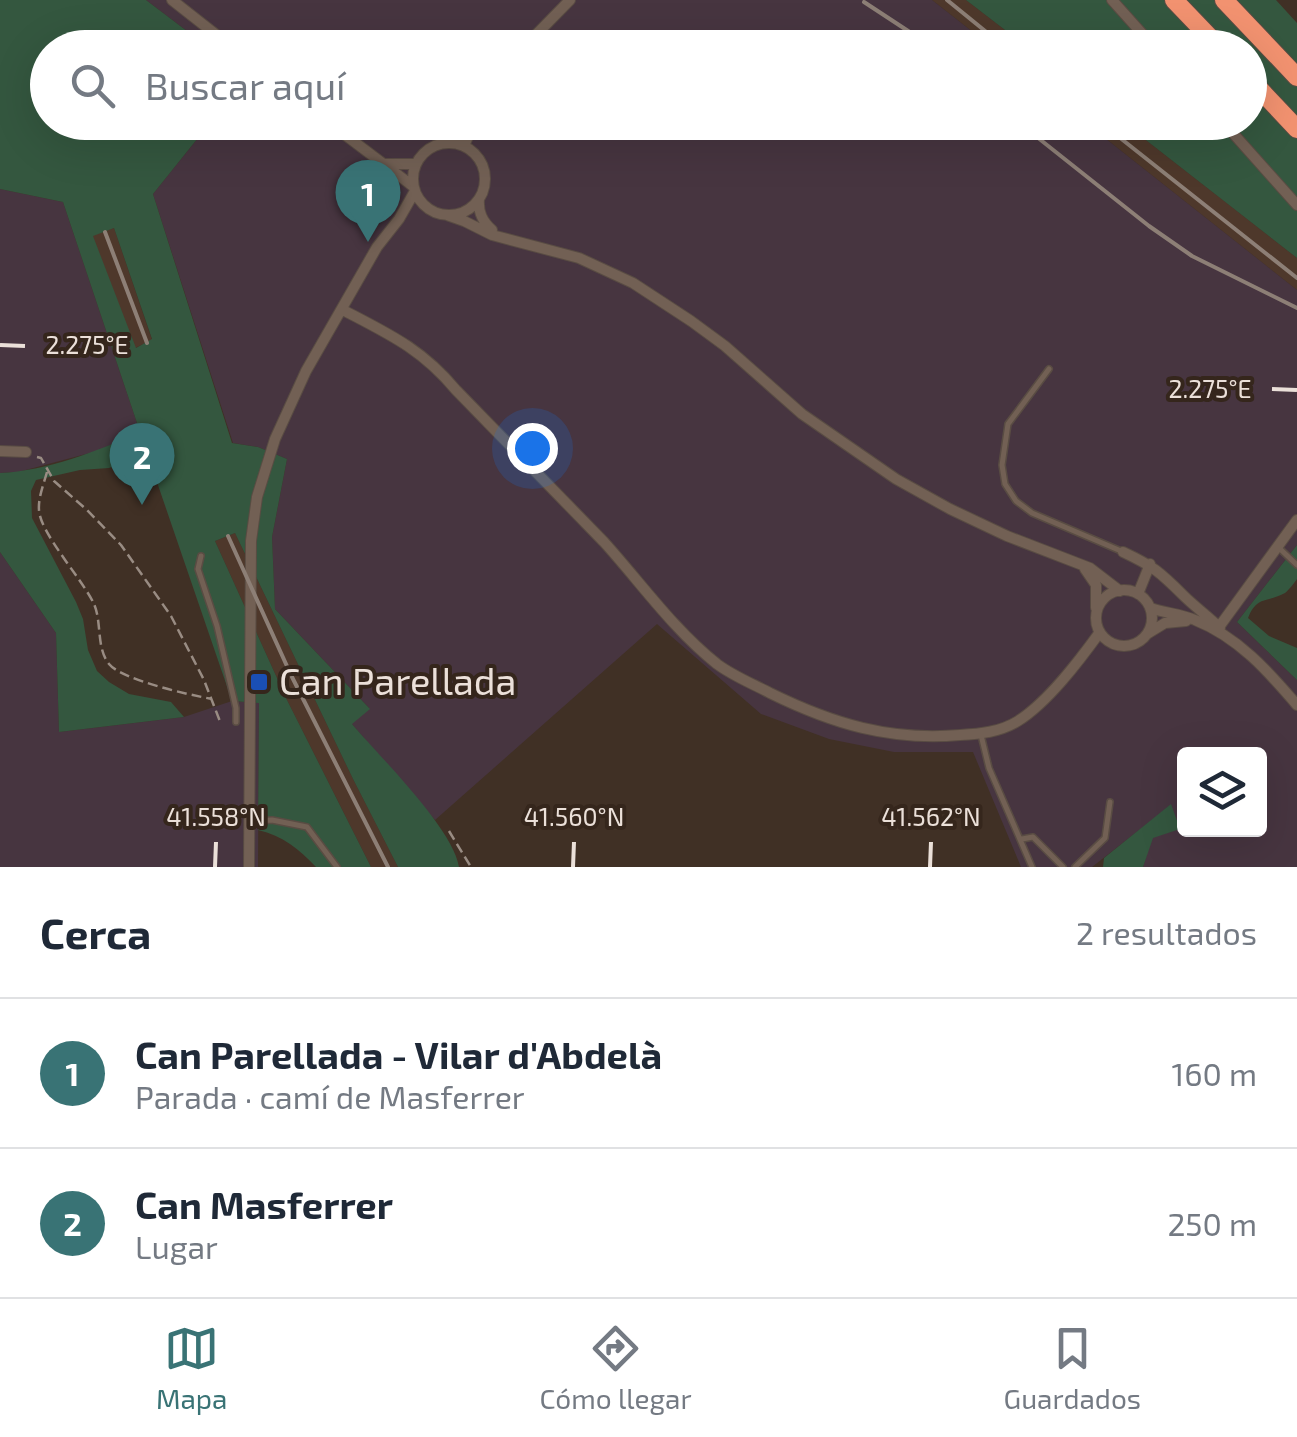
<!DOCTYPE html>
<html lang="es">
<meta charset="utf-8">
<style>
body{margin:0;font-family:"Exo 2",sans-serif;background:#f6f6f7;color:#1f2937}
.controls{position:absolute;right:30px;bottom:30px;display:grid;overflow:hidden;border-radius:10px;box-shadow:0 10px 40px #0002}
.controls button{width:90px;height:90px;display:grid;place-items:center;padding:0;border:0;border-bottom:2px solid #e0e1e3;background:#fff;color:#1f2937;font:50px sans-serif}
.you{position:absolute;left:532px;top:448px;width:35px;height:35px;margin:-25px;border:8px solid #fff;border-radius:50%;background:#1a73e8;box-shadow:0 0 0 15px #1a73e833}
.badge{display:grid;place-items:center;width:65px;height:65px;border-radius:50%;background:#397375;color:#fff;font-size:32px;font-weight:700}
.pin{position:absolute;translate:-50% -82px;filter:drop-shadow(0 2px 5px #0008)}
.pin::after{content:'';position:absolute;top:52px;width:35px;height:30px;background:inherit;clip-path:polygon(0 0,100% 0,50% 100%)}
.list{margin:0;padding:0;list-style:none}
h2{display:flex;justify-content:space-between;align-items:center;height:130px;margin:0;padding:0 40px;font-size:42px}
h2 small{font-size:32px;font-weight:400;color:#747a83}
.list li{display:grid;grid-template-columns:65px 1fr auto;gap:30px;align-items:center;box-sizing:border-box;height:150px;padding:0 40px;border-top:2px solid #e0e1e3}
.list b{display:block;font-size:38px;white-space:nowrap}
.list p{margin:0;font-size:32px;white-space:nowrap;color:#747a83}
.list em{font-size:32px;font-style:normal;color:#747a83}
.icon{flex:none;width:55px;height:55px;fill:none;stroke:currentColor;stroke-width:2;stroke-linecap:round;stroke-linejoin:round}
.map{position:relative;flex:none;width:1297px;height:867px;overflow:hidden}
.search{position:absolute;background:#fff;box-shadow:0 10px 40px #0002;left:30px;right:30px;top:30px;height:110px;display:flex;align-items:center;gap:25px;box-sizing:border-box;padding:0 35px;border-radius:55px;color:#747a83;font-size:38px}
.sheet{height:430px;background:#fff}
nav{display:flex;justify-content:space-around;align-items:center;box-sizing:border-box;height:140px;border-top:2px solid #e0e1e3;background:#fff;font-size:28px;color:#747a83}
nav a{display:grid;justify-items:center;gap:5px}
nav .on{color:#397375}
.map>svg:first-child{display:block}
</style>
<div class="map">
<svg width="1297" height="867" viewBox="0 0 1297 867">
<rect width="100%" height="100%" fill="#403025"/>
<path fill="#4e382b" d="M932,0H966L1027,47H992Z
M1086,123H1124L1242,215L1297,258V290Z
M114,228L152,340L135,348L92,235Z
M235,533L353,779L398,867H371L287,700L215,541Z"/>
<path fill="#473540" fill-rule="evenodd" d="M146,0H932L992,47H208Z
M210,123H1086L1297,290V545L1237,622L1297,680V867H1143L1152,837L1171,805L1092,867H1021L973,752H894L829,739L761,714L657,624L435,820L351,723L369,708L275,609L272,537L287,459L258,447L233,443L153,194ZM1184,754H1260V829H1184Z
M0,189L63,202L140,432L101,450L18,472L0,473Z
M0,552L56,633L59,732L184,717L232,701L259,703L258,867H0Z"/>
<path fill="#34573f" fill-rule="evenodd" d="M0,0H146L208,47L48,48V122L210,123L153,194L232,443L258,447L287,459L272,537L275,609L370,709L352,724C379,756 453,828 459,867H398L353,779L235,533L215,541L287,700L371,867H316C299,849 283,836 258,830L259,703L232,701L147,453L109,468L80,470L36,480L31,491L32,518L76,602L83,619L88,650L97,671L109,682L129,694L171,702L184,717L59,732L56,633L0,552V473C46,471 98,451 140,432L63,202L0,189ZM114,228L152,339L136,348L93,236Z
M966,0H1276L1297,23V258L1124,123L1250,122V48L1027,47Z
M1297,545V579C1294,583 1289,590 1285,593C1267,603 1257,595 1248,618L1269,636L1297,648V680L1237,622Z
M1171,804L1180,829L1153,838L1143,867H1103L1104,858Z"/>
<g fill="none" stroke-linecap="round" stroke-linejoin="round">
<defs>
<path id="lane" d="M1049,369L1008,424L1002,465L1005,484L1016,501L1032,513L1121,551
M1278,547L1297,565
M201,556L198,569L217,626L236,708V722
M981,735L989,768L1032,867
M252,821L272,820L307,827L337,867
M1022,839L1033,837L1063,867
M1075,867L1105,838L1110,802"/>
<path id="street" d="M172,0L233,48
M1112,0L1155,48
M523,48L570,0
M328,122L414,187
M1223,122L1297,205
M413 179a36 36 0 1 1 72 0a36 36 0 1 1-72 0Z
M464,146L474,122
M382,164H416
M479,199C478,212 482,221 492,230
M447,215L464,221L492,235L579,258L633,283L691,321L725,346L802,414L896,479L950,509L1007,536L1090,568L1120,591
M343,310C389,334 422,349 456,390C505,441 555,491 604,542C641,583 674,630 717,664C733,676 753,684 770,693C833,724 890,741 960,735C980,734 1000,732 1018,721C1048,702 1079,661 1100,632
M0,451L26,452
M1123,552C1153,566 1160,572 1183,595C1195,607 1208,616 1220,628
M1085,569L1096,585V608
M1096 618a28 28 0 1 1 56 0a28 28 0 1 1-56 0Z
M1138,594L1150,564
M1150,608C1165,613 1181,614 1195,620C1238,637 1268,671 1297,705
M1219,627L1297,520
M1147,634L1165,623L1186,621
M249,867L251,541L257,497L275,439L306,371L377,247L399,219L415,191"/>
<path id="highway" d="M1174,0L1220,48
M1224,0L1297,77
M1250,79L1297,129"/>
</defs>
<use href="#lane" stroke="#594c43" stroke-width="8"/>
<use href="#street" stroke="#594c43" stroke-width="12"/>
<use href="#highway" stroke="#594c43" stroke-width="20"/>
<path stroke="#998c83" stroke-width="2.5" stroke-dasharray="10 5" stroke-linecap="butt" d="M37,457L41,458L54,481L87,510L121,545L171,616L204,680L221,724
M47,472C44,483 38,498 39,510C40,533 83,580 94,604C102,622 96,648 109,664C122,680 190,695 212,699
M449,831L471,867"/>
<use href="#lane" stroke="#726054" stroke-width="5"/>
<use href="#street" stroke="#726054" stroke-width="10"/>
<use href="#highway" stroke="#f29270" stroke-width="18"/>
<path stroke="#8d7f76" stroke-width="4" d="M947,0L1006,48
M864,2L934,48
M1018,122L1149,226L1192,256L1297,308
M1100,122L1297,278
M105,232L147,343
M228,536L291,675L388,867"/>
</g>
<path fill="none" stroke="#ebe0d9" stroke-width="4" d="M0,345L25,346M1272,389L1297,390M215,867L216,842M573,867L574,842M930,867L931,842"/>
<rect fill="#1a4fb4" stroke="#35261c" stroke-width="4" x="249" y="672" width="20" height="20" rx="5"/>
<g text-anchor="middle" stroke-width="8" stroke-linejoin="round" paint-order="stroke">
<g font-size="38" fill="#ebe0d9" stroke="#35261c" text-anchor="start">
<text x="279" y="695">Can Parellada</text>
</g>
</g>
<g font-size="25" text-anchor="middle" fill="#ebe0d9" stroke="#35261c" stroke-width="8" stroke-linejoin="round" paint-order="stroke">
<text x="87" y="354">2.275°E</text>
<text x="1210" y="398">2.275°E</text>
<text x="216" y="826">41.558°N</text>
<text x="574" y="826">41.560°N</text>
<text x="931" y="826">41.562°N</text>
</g>
</svg>
<div class="controls">
<button><svg class="icon" aria-label="layers" viewBox="0 0 24 24"><path d="M12 4l9 5-9 5-9-5zM3 14l9 5 9-5"/></svg></button>
</div>
<div class="you"></div>
<div class="pin badge" style="left:368px;top:242px">1</div>
<div class="pin badge" style="left:142px;top:505px">2</div>
<div class="search"><svg class="icon" aria-label="search" viewBox="0 0 24 24"><circle cx="10" cy="10" r="6"/><path d="M15 15l6 6"/></svg>Buscar aquí</div>
</div>
<section class="sheet">
<h2>Cerca<small>2 resultados</small></h2>
<ul class="list">
<li><span class="badge">1</span><div><b>Can Parellada - Vilar d'Abdelà</b><p>Parada · camí de Masferrer</p></div><em>160 m</em></li>
<li><span class="badge">2</span><div><b>Can Masferrer</b><p>Lugar</p></div><em>250 m</em></li>
</ul>
</section>
<nav>
<a class="on"><svg class="icon" aria-label="map" viewBox="0 0 24 24"><path d="M3 6l6-2 6 2 6-2v14l-6 2-6-2-6 2zM9 4v14M15 6v14"/></svg>Mapa</a>
<a><svg class="icon" aria-label="directions" viewBox="0 0 24 24"><path d="M12 3l9 9-9 9-9-9zM9 14v-3h6M13 9l2 2-2 2"/></svg>Cómo llegar</a>
<a><svg class="icon" aria-label="saved" viewBox="0 0 24 24"><path d="M7 4h10v16l-5-4-5 4z"/></svg>Guardados</a>
</nav>
